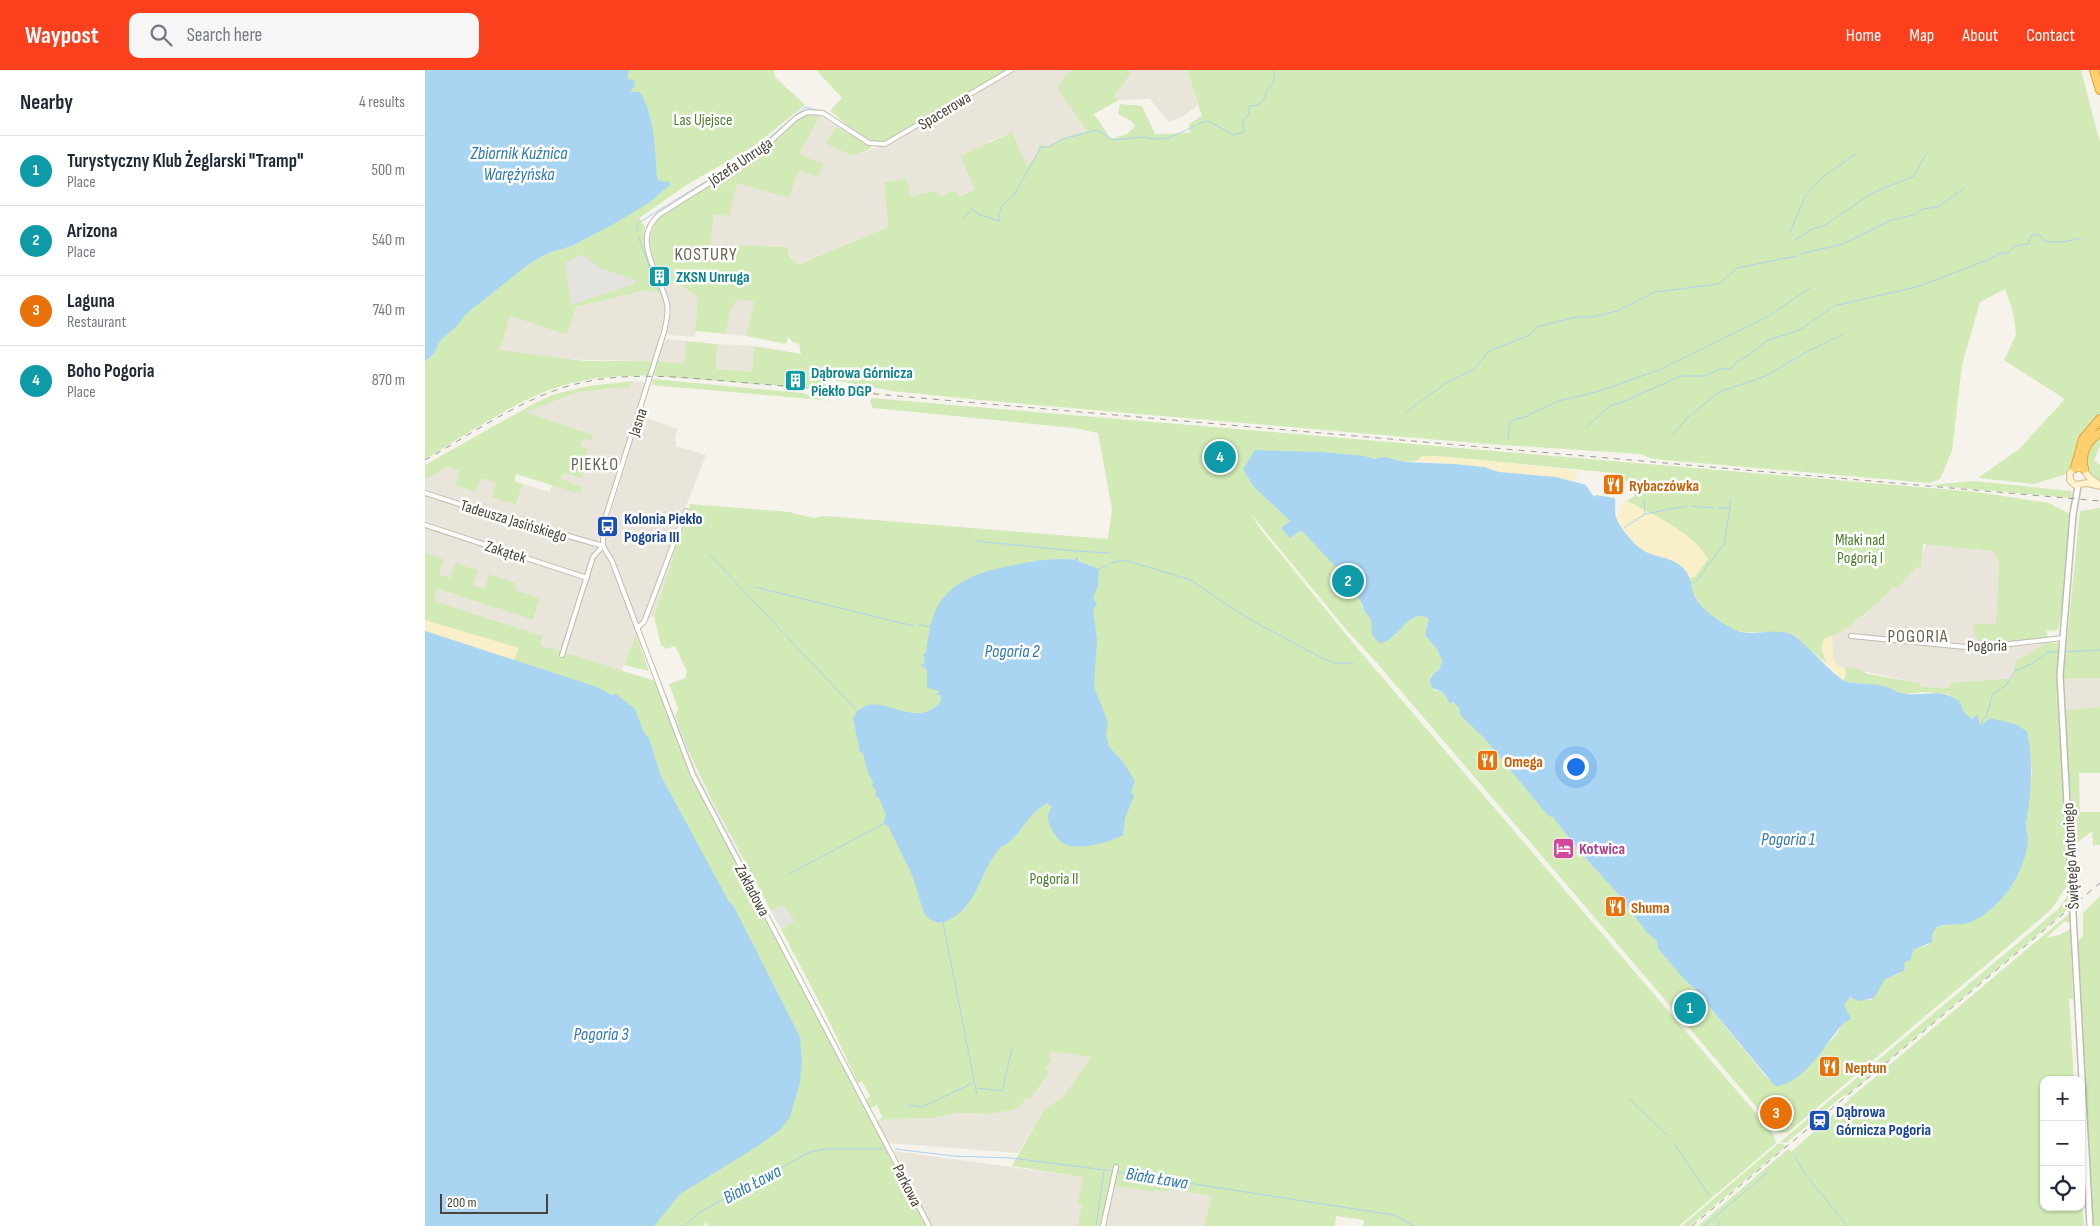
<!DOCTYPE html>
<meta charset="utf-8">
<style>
body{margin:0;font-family:"Sofia Sans Condensed",sans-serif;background:#f6f6f7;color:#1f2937}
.controls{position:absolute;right:15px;bottom:15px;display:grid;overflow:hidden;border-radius:10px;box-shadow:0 1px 4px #0004}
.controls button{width:45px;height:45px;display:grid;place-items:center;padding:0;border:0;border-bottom:1px solid #e0e1e3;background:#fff;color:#1f2937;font:25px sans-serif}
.scale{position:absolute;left:15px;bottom:12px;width:108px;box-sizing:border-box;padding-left:5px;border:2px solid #4b4439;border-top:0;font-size:14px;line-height:18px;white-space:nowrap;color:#4b4439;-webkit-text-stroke:4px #fff;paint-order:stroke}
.you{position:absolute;left:1150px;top:696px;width:18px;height:18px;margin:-12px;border:4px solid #fff;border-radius:50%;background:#1a73e8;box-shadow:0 0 0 8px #1a73e833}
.badge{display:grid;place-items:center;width:32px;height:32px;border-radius:50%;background:#fc3f1d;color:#fff;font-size:16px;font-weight:700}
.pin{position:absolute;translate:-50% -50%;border:2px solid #fff;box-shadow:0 1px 5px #0006}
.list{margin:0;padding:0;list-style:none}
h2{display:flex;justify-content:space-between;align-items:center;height:65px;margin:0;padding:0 20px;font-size:21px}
h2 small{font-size:16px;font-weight:400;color:#747a83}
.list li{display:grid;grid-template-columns:32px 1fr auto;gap:15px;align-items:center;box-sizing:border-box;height:70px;padding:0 20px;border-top:1px solid #e0e1e3}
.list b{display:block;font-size:19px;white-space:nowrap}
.list p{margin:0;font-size:16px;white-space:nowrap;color:#747a83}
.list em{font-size:16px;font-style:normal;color:#747a83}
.icon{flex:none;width:28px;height:28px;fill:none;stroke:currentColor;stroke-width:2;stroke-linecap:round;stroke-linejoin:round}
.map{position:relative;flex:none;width:1675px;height:1156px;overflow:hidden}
header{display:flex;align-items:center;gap:30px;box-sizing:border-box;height:70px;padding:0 25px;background:#fc3f1d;color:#fff}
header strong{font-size:24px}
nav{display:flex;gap:28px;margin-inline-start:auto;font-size:18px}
.search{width:350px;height:45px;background:#f6f6f7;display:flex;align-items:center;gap:12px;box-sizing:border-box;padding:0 18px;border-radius:10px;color:#747a83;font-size:19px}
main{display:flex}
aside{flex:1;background:#fff}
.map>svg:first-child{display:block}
</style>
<header>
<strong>Waypost</strong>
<div class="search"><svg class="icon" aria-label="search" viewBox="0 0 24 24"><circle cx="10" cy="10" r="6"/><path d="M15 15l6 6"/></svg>Search here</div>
<nav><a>Home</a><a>Map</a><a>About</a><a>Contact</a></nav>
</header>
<main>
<aside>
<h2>Nearby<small>4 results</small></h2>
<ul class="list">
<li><span class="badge" style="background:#0f9aa8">1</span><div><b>Turystyczny Klub Żeglarski &quot;Tramp&quot;</b><p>Place</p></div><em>500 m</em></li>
<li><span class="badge" style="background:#0f9aa8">2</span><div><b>Arizona</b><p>Place</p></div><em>540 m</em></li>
<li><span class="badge" style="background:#e8710a">3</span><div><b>Laguna</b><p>Restaurant</p></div><em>740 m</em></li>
<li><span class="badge" style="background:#0f9aa8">4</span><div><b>Boho Pogoria</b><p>Place</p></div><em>870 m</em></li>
</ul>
</aside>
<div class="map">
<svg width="1675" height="1156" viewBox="0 0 1675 1156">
<rect width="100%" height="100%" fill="#f6f3ec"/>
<path fill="#eae5da" d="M590,0H646L633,17L662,61L639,67L623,77L602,98L587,62L567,70L561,74L550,119L534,127L531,120L516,126L484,127L482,109L459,112L463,157L371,195L360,177L313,175L299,182L285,181L289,144L312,113L364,128L374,100L398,94L374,84L395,46L411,56L401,74L428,86L469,71Z
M703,0H762L773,35L757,47L744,52L725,29L694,30L689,27L706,3Z
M247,213L260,216L273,229L270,267L245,265L242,262L246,241L239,216Z
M222,220L237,224L241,241L227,293L218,291L135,289L75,281L85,246L142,265L151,237Z
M312,229L329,232L321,266L301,264L305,241Z
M243,269L261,271L259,294L233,291L239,272Z
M292,274L329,276L327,302L291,299Z
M207,311L222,312L176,457L175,469L168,475L171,479L159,505L136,582L115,575L117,566L9,531L13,519L108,550L115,528L89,520L91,513L64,504L59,519L48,515L30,493L25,508L14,504L19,489L0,483V410L21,397L34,401L30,415L51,422L55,408L71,413L67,427L92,435L98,414L125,422L127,415L155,424L157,417L136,410L138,403L157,409L155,401L160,387L156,376L157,369L166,371L168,365L100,342L153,322L205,317Z
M218,347L253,359L250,367L251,376L281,385L259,441L262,443L229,546L215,553H212L183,480L179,464L215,348Z
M1501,474L1567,481L1574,490L1571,554H1551L1550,567L1559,580L1622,573L1590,591L1588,608L1525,613V618L1496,617L1495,613L1413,596L1408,587L1407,567L1410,563L1432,551L1492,497Z
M175,482L179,483L183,487L212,564L196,601L139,583L170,488Z
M1675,608V637L1639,640L1638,609Z
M626,981L667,987L638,1027L619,1039L593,1083L464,1073L452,1051L462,1049L509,1048L531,1043L566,1044L593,1039L602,1026L605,1028L623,1002L620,998Z
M469,1081L659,1107L652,1133L657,1135L652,1156H507Z
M689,1116L729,1122L730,1120L743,1122L744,1119L787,1126L779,1156H680Z"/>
<path fill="#d2eab5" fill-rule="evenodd" d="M193,0H349L350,7L380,35L329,76L263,114L214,148L220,157C215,180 228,202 237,224L222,220L151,237L142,265L85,246L75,280L160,291H222L227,293L224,305C194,306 165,307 136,316C91,330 41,365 0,389V291L8,285L15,271L32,256L41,244L104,194L123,183L147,176L211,140Z
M391,0H582L458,73C436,71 422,53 405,41L417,28Z
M646,0H703L706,3L689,27L694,30L669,44L686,69L702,64L710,56L706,51L693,44L695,34L717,36L730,64L765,63L764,54L777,46L762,0H1656L1675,73V347L1651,393L1641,404L1609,414L1553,408L1594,379L1640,329L1579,290L1591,265L1588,242L1580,219L1555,232L1537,295L1527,381L1515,409L1504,413L1228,389L1215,384L1050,373L566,331L467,321L398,308L399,314C420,315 439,321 460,324L229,306L233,291L259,294L261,271L292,274L291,299L327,302L329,276L376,284L374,273H369L363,267L361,274L321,266L329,232L312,229L305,241L301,264L270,261L273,229C262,218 254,210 239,216C230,193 215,169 235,147L335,84L373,50L383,45L395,46L374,84L398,94L393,107L374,100L364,128L312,113L304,146L289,144L285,181L299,182L313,175L360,177L364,179L363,184L372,195L463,157L459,112L482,109L485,127L509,121L516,126L531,120L534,127L550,119L535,86L587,62L602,97L610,87L615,74L623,77L639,67L662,61L632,17Z
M411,56L446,77L445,79L428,86L400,74Z
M228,309L377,323L411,334L397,330L227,315Z
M207,311L205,317L153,322L101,342L168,365L166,371L157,369L156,376L164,379L156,400L159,402L157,409L139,403L136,409L157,417L155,424L91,404L89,411L98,414L91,435L67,427L71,413L56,408L51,422L30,415L34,401L22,397L0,410V395L110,333L130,324L164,316Z
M447,328L1552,422L1624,433L1645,444L1637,538L1633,560L1621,561L1623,568L1556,575C1551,568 1546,562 1550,554H1571L1574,490L1567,481L1498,474L1496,497H1492L1472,518L1469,517C1453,532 1420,565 1400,568L1396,577L1402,594L1368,565L1361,563L1317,562L1307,559L1283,543L1276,536L1268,523L1264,508L1270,507L1271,473L1238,450L1202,431L1209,426L1210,413L1199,411L1200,404L1025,387L998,386L992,391L979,392L960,387L949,389L896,382L870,383L840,380L827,384L819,401L828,416L865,451L856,458L865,468L875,461L878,462L914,498L934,528L939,541L966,569C976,560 988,538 1004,549L1000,565L1012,579L1017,591L1014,600L1005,607L1008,620L1018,622L1026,634L1028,632L1034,638L1035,645L1060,669L1118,740L1127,746L1156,783L1194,825L1222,863L1232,871L1233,879C1247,892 1255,907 1269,918L1342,1008L1373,1006L1412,964L1417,954L1425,949L1419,935L1423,928L1446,930L1460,909L1476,903L1480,892L1486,890L1487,880L1503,875L1508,869V863L1512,857L1547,851L1571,835L1584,819L1595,797L1603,771L1601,757L1607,701L1602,661L1589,654L1556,656L1552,646L1547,649L1537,643L1532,630L1523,624L1499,622L1478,624L1458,616L1420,612L1418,611L1421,604L1419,597L1434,599L1443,604L1495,613L1496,617L1525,618V613L1588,608L1590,591L1622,573H1633V624L1631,626L1634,629L1642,816C1634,825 1631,836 1621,844L1362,1063L1353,1062L952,593L919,557L826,444L836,460L932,578L1348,1063L1351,1073L1254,1156H938L939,1150L911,1146L910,1156H779L787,1126L744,1119L743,1122L730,1120L729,1122L689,1116L690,1111L687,1110L676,1156H652L657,1135L652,1134L658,1107L587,1096L619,1039L638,1027L666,987L626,981L624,987L627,990L620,998L624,1002L605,1029L602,1027L593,1039L566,1044L531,1043L509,1048L462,1049L452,1051L457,1047L452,1035L445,1038L441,1030L445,1026L437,1011L433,1013L402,947L356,859L369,851L359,835L346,841C313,777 276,716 250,648L253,638L244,614L260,608L262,601L250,576L241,579L236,575L229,546L265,434L364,442L388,448L401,446L683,469L687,439L673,363L650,358L448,338L445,332ZM651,486L652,491L674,499L605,492L631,489L651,490Z
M1675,365V376L1669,390L1675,395V413L1668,409L1660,397L1664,375Z
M1549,411L1646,421L1647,428L1505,415Z
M1675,438V608L1638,609L1655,441Z
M0,483L19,489L14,504L25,508L30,493L53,500L48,515L59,519L64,504L91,513L90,520L115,528L108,550L13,519L9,531L118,566L115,575L230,611L267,707L449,1053L501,1156H282V1152L278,1156H0Z
M211,565L212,567L224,601L199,595Z
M1675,637V703H1654L1655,742H1675V775H1668L1667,761L1648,776L1639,640Z
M1643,825L1644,838L1421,1026L1419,1025L1361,1073L1355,1072L1606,862L1633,839Z
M1675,826V1156H1667L1651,874L1658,866V843Z
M1645,843V851L1642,853L1640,851L1621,868L1634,865L1645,859L1648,929H1644L1649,1010H1619V1137H1656V1122L1659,1156H1273L1363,1079L1366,1082L1424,1030V1029Z
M1354,1073L1361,1076L1265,1156H1257Z"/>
<path fill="#f9efc9" d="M997,386L1025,387L1153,401L1149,412L1131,407L1074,402L1059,397L992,391Z
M1202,431C1227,445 1270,463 1283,489L1270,507L1264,508C1251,485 1234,491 1215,479C1205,472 1199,458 1191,448L1197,436Z
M0,550L94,578L89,590L0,561Z
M1407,567L1408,587L1413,596L1419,597L1421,604L1418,611L1402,594L1396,577L1400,568Z"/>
<path fill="#e5e3e0" d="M156,184L175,198L210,210L208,214L146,235L140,193Z
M234,606L271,701L330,814L328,815L269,703L232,607Z
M359,835L369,851L356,859L346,841Z"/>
<path fill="#a9d4f2" d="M0,0H204L202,9L209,10L210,16L205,22H215C230,47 230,79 232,107L234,111L244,112L246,114L225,132L192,152L147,176L123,183L104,194L41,244L32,256L15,271L8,285L0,291Z
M830,380L896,382L939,386L949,389L960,387L979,392L1030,394L1059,397L1074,402L1131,407L1161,415L1169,427L1171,425L1190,428C1191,434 1189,440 1191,447C1194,457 1212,479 1223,483C1236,488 1250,488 1260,500C1266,507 1266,517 1269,525C1275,539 1295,552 1308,559C1327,569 1350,556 1368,565C1381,573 1412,610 1422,612C1434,614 1447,614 1459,616C1465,617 1470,622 1476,623C1497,628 1514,616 1534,631C1541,645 1534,638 1547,649L1552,645L1556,656L1565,648L1590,654L1602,661C1609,693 1606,723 1601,755C1601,760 1603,765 1603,770C1600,803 1576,839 1546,852C1535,856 1523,853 1512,857L1508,863L1507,872L1488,880L1486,890L1480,892L1479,901L1460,909L1449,928L1434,931L1425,927L1419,935L1426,949C1422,952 1418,953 1416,956C1399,976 1379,1014 1350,1016L1269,918C1255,907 1246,892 1233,879L1232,871L1222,863L1194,825L1156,783L1127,746L1125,747L1118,740L1060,669L1035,645L1034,638L1028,632L1025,634L1018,622L1007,618C1003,609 1006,605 1014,600L1017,591L1012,579L1000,565L1004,549C984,535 973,573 954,573L947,565L946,549L939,541L937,534L924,511L878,462L875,461L865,468L856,458L865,451L828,416L818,399Z
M652,486L653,491L674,499L673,515L668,528L672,534L668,540L672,569L669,617L683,652L681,665L684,677L698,692L710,711L706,722L709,726L700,748L698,765C687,772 655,780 642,775C634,772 630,765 626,758C622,749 621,746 627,737L622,733C605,742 597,762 582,774C578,777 579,774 575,778C554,801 554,836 522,851C513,855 505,851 499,843L488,807L463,756L458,754L461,745L454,728L450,725L451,721L447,715L448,712L443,703L438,683L435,682L428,648C449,611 488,666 516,631L515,625H510L514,623L512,620L502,618V599L495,595L500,593L498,583H501C503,570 504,557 509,545C521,511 557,501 589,495C609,491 630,487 650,490Z
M0,561L172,617L187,625L191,624L210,639L219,663L224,668L236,706L304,832L308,835L375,967L377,992L375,1012L365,1047L355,1060L333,1076L255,1124L229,1156H0Z"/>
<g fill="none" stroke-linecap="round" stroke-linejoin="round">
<path stroke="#a9d4f2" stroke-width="1" d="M773,54L783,51L809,65L819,62L818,51L824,43V36L833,35L840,28L841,21L849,12V0
M539,148L547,139L555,145L575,151L573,144L577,136L589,125L616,77H623L638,69L672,60L688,70L718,67L728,69L744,68L770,56
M212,161V155L215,152L328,82L380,37L400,42
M1365,162L1380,127L1396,108L1432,83
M213,166L226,201
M1370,170L1387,159L1399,156L1447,123L1489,106L1501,84
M1375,184L1418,174L1464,151L1492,144L1497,139L1513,137L1539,118
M228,207L234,221
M1409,236L1495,216L1565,189L1573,184L1583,183L1590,176L1603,174L1607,164L1615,165L1619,171C1632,173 1643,172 1656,168
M981,342L1024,311L1048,300L1064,281L1105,265L1112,257L1151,247H1168L1192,241L1230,222L1294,214L1312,198L1371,186
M1160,358L1185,336L1200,331L1256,306H1280L1294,299H1305L1313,291L1324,285L1343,270L1375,260L1406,238
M1248,364L1261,349L1294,322L1341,306L1383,281L1419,264
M1083,370L1085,351L1100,347L1133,331L1171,322L1234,300L1344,246L1385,218
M1219,429L1220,443
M1267,436L1289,438
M1292,438H1305V429
M1199,458L1220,444L1262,436
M550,471L651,481V483
M651,481L685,483
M283,483L420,628
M686,493L699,490L766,510L791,527
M674,499L683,495
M1271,511L1299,474L1305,438
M1266,513L1269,512
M329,517L489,556
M791,528L826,550L897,588L910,593H928
M493,555H495
M497,555L505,557
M1639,582L1675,580
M422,630L432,641
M1556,656L1558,649L1561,647L1568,624L1581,615L1590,601L1608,593L1622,582H1635
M364,804L458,754
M518,853L552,1025
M552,1018L577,1021L587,979
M1204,1029L1242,1065
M482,1035L497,1037L548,1013
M1250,1075L1284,1125
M470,1079L528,1086L586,1088L688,1101
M1369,1084L1377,1100L1422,1156
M692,1102L969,1145L989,1156
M1293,1150L1294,1156
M259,1156L275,1142L385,1082L400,1079H458
M671,1156L679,1101
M1279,1156L1343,1102"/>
<defs>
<path id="minor" d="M0,423L121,462H130L178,476
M0,455L162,508
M178,476L187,491L268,705L504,1156
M212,558L219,552L261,441
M1426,566L1551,578L1638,568
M137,585L168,487L178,476V455L239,262C241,253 244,243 242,234C236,204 204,170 235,144L335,81L371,48L382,42L398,43L444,73L460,74L586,0
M678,1156L691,1097"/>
<path id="tertiary" d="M1653,416L1648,444L1635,605L1665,1156"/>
<path id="secondary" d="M1675,415L1665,408L1657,398H1650L1645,403V410L1650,415L1662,413L1675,416"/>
<path id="motorway" d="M1669,0L1675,20
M1650,398L1658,369L1675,349
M1659,399C1655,384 1662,370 1675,363"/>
</defs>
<use href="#minor" stroke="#c2bbae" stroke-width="6"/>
<use href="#tertiary" stroke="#c2bbae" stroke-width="8"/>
<use href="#secondary" stroke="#d6c79b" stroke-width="8"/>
<use href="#motorway" stroke="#e0a43c" stroke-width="10"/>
<use href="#minor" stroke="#fff" stroke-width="4"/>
<use href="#tertiary" stroke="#fff" stroke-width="5"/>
<use href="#secondary" stroke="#fff3cd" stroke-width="5.5"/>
<use href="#motorway" stroke="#ffcf6e" stroke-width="8"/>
<path stroke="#9a9a9a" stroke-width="1" stroke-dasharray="6 6" stroke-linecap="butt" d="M0,390C43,366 87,335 134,319C198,297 269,309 335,314L1675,431
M1267,1156L1675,813"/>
</g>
<defs>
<symbol id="building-square" viewBox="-11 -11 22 22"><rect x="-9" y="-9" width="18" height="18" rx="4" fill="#0f9aa8" stroke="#fff"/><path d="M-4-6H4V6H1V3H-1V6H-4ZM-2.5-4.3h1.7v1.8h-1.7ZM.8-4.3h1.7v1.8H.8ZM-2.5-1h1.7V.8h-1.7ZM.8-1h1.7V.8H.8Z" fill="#fff"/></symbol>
<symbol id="restaurant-square" viewBox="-11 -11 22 22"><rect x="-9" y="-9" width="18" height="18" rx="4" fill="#e8710a" stroke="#fff"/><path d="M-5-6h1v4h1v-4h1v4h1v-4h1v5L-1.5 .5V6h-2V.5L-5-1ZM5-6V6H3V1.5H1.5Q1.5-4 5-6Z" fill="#fff"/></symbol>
<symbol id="bus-square" viewBox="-11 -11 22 22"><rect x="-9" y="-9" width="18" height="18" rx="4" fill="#1a4fb4" stroke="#fff"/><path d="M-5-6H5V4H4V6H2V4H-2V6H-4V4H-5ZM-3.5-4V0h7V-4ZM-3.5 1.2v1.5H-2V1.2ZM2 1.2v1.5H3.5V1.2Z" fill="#fff"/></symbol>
<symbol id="hotel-square" viewBox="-11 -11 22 22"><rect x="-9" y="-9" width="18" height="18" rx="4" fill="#d1479c" stroke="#fff"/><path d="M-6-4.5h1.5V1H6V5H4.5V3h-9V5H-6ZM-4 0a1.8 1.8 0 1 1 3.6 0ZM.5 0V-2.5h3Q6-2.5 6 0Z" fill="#fff"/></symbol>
<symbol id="station-square" viewBox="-11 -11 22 22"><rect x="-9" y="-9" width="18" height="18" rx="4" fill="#1a4fb4" stroke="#fff"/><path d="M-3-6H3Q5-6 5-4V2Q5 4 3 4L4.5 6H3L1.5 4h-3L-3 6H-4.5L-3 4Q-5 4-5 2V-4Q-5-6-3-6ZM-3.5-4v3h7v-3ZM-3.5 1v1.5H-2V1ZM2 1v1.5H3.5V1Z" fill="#fff"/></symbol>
</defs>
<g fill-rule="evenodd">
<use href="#building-square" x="222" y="194" width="25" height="25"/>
<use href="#building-square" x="358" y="298" width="25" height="25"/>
<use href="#restaurant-square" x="1176" y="402" width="25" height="25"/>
<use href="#bus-square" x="170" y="444" width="25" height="25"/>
<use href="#restaurant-square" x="1050" y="678" width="25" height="25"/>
<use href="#hotel-square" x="1126" y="766" width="25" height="25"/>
<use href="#restaurant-square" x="1178" y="824" width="25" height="25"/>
<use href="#restaurant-square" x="1392" y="984" width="25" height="25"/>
<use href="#station-square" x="1382" y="1038" width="25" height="25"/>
</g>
<g text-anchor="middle" stroke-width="5" stroke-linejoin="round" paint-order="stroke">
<g font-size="16" fill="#4b4439" stroke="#fff">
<text transform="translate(519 40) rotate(-31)" y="6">Spacerowa</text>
<text transform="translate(315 91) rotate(-34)" y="6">Józefa Unruga</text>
<text transform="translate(212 352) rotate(-72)" y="6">Jasna</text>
<text transform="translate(89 450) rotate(17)" y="6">Tadeusza Jasińskiego</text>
<text transform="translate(81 481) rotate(18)" y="6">Zakątek</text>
<text transform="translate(1562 575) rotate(-1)" y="6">Pogoria</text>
<text transform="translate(1645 786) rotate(-93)" y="6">Świętego Antoniego</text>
<text transform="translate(328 820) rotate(62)" y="6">Zakładowa</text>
<text transform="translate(483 1115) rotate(63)" y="6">Parkowa</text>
</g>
<g font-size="16" fill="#4a7f2a" stroke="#fff">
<text x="278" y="55">Las Ujejsce</text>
<text x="1435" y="475">Młaki nad<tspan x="1435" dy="18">Pogorią I</tspan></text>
<text x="629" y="814">Pogoria II</text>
</g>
<g font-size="16" font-weight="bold" fill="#0d838f" stroke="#fff" text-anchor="start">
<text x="251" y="212">ZKSN Unruga</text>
<text x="386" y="308">Dąbrowa Górnicza<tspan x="386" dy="18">Piekło DGP</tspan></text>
</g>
<g font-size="16" font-weight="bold" fill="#c56008" stroke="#fff" text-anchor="start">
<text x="1204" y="421">Rybaczówka</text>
<text x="1079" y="697">Omega</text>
<text x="1206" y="843">Shuma</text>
<text x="1420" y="1003">Neptun</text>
</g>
<g font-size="16" font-weight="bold" fill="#164399" stroke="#fff" text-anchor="start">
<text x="199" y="454">Kolonia Piekło<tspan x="199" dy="18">Pogoria III</tspan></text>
<text x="1411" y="1047">Dąbrowa<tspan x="1411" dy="18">Górnicza Pogoria</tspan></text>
</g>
<g font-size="16" font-weight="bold" fill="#b23c85" stroke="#fff" text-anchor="start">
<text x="1154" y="784">Kotwica</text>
</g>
<g font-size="18" font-style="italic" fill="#2e7ab2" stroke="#fff">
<text x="94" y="89">Zbiornik Kuźnica<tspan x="94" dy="21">Warężyńska</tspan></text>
<text x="587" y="587">Pogoria 2</text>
<text x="1363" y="775">Pogoria 1</text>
<text x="176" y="970">Pogoria 3</text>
<text transform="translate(732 1108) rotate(9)" y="6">Biała Ława</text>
<text transform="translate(327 1114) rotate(-28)" y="6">Biała Ława</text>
</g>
<g font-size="18" letter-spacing="1" fill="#6e6250" stroke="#fff">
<text x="281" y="190">KOSTURY</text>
<text x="170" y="400">PIEKŁO</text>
<text x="1493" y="572">POGORIA</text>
</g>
</g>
</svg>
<div class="controls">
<button>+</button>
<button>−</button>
<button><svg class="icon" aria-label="locate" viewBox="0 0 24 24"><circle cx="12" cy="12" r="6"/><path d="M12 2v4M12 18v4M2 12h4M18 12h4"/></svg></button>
</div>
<div class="scale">200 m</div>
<div class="you"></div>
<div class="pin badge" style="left:1265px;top:938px;background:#0f9aa8">1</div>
<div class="pin badge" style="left:923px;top:511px;background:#0f9aa8">2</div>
<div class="pin badge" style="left:1351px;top:1043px;background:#e8710a">3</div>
<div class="pin badge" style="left:795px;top:387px;background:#0f9aa8">4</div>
</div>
</main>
